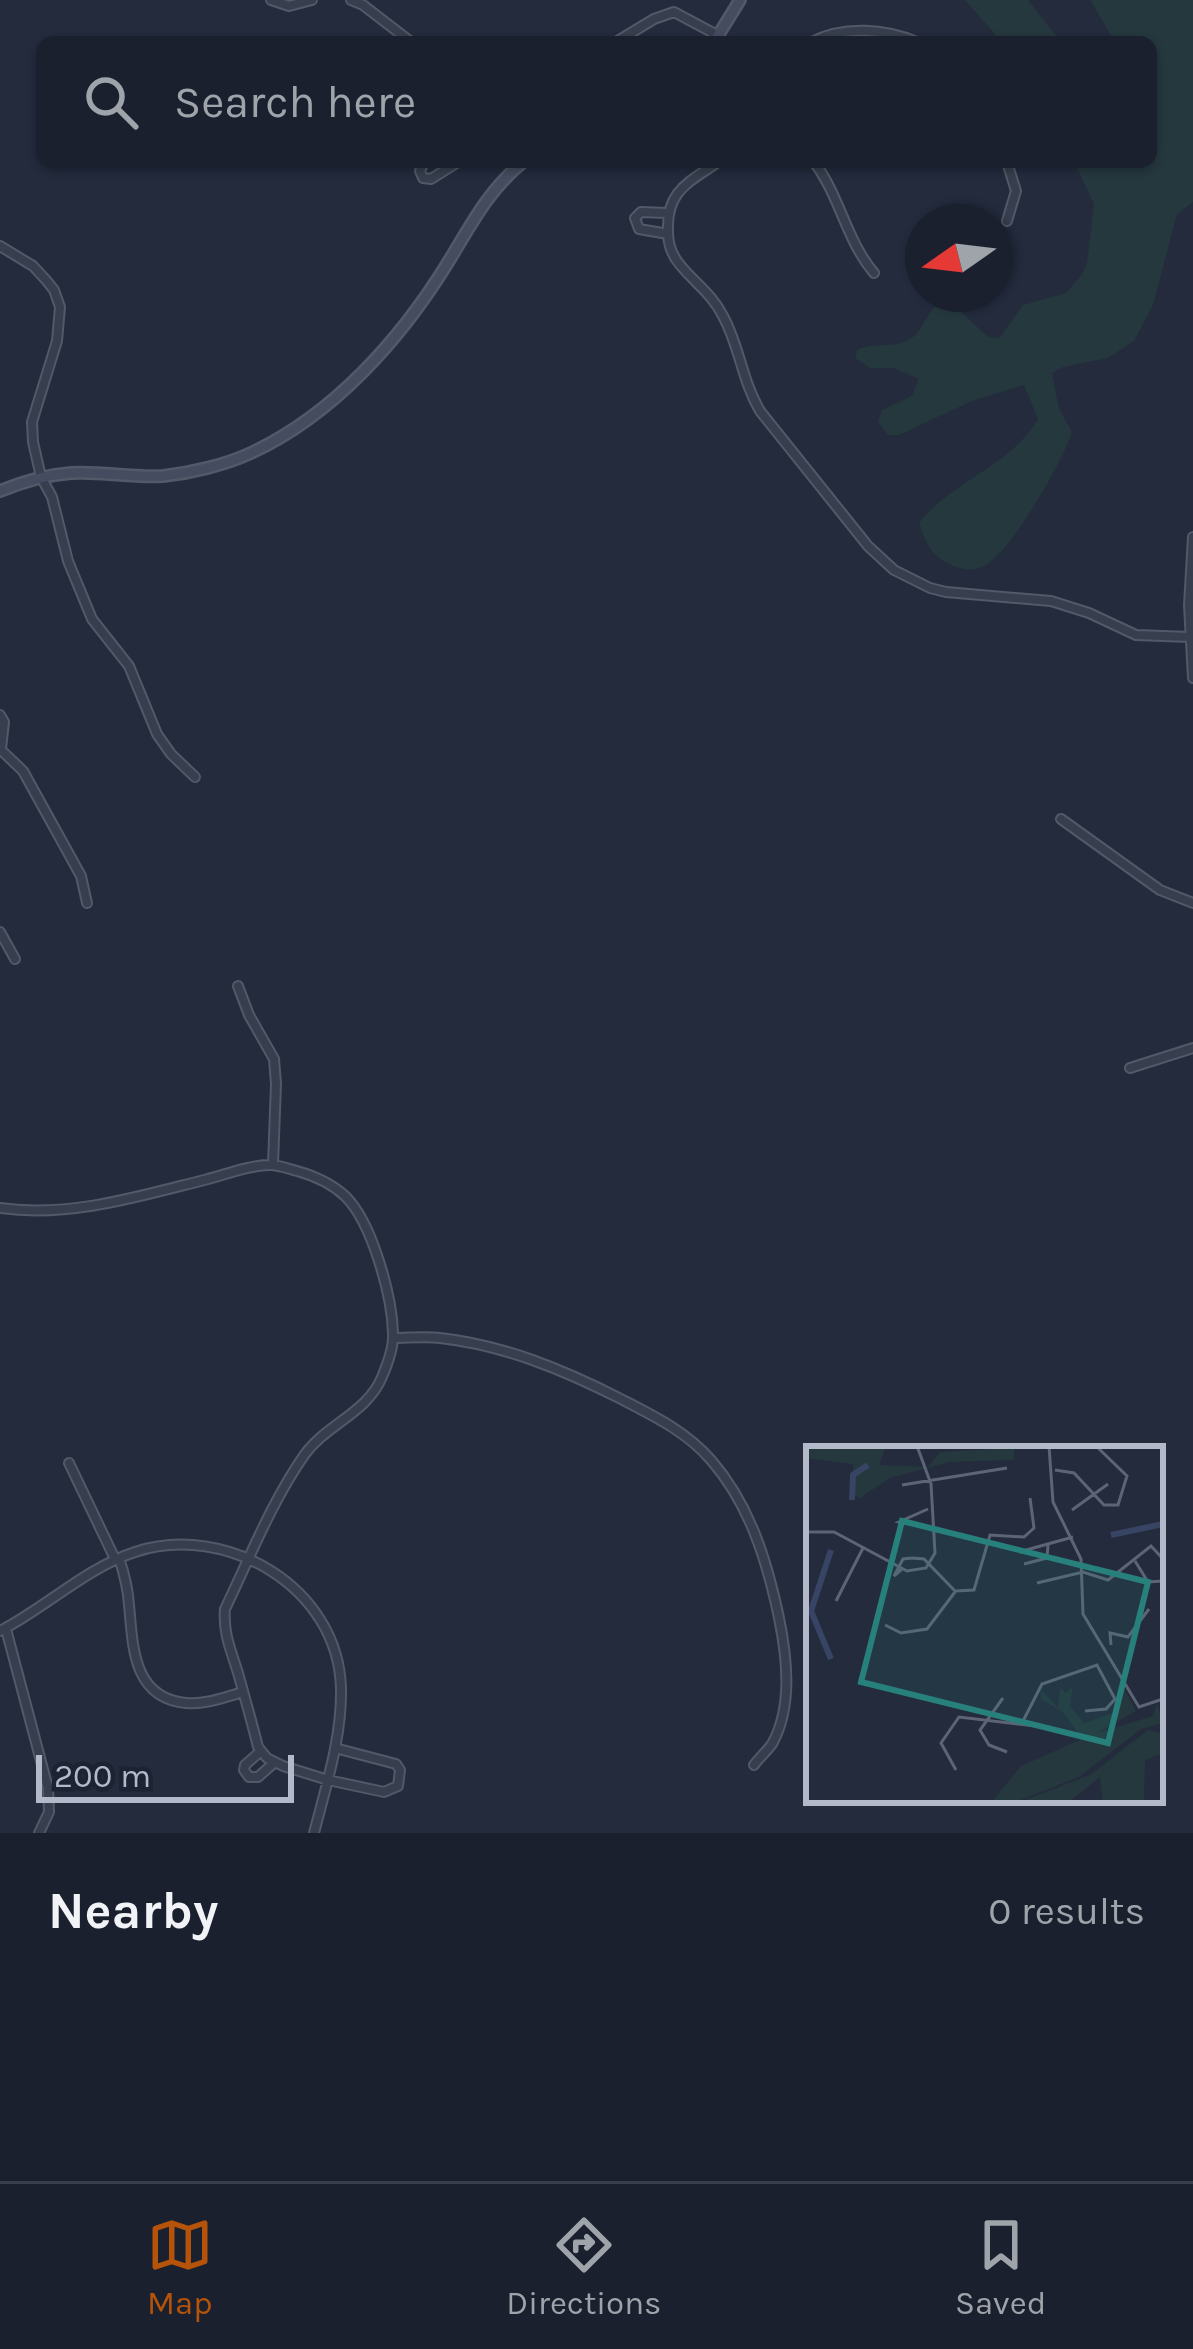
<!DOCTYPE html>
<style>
body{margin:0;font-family:Karla,sans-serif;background:#272d3a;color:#f1f3f6}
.compass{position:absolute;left:905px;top:204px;width:108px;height:108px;border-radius:50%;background:#1a202e;box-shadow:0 3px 9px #0004;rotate:256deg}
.scale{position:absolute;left:36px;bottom:30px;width:258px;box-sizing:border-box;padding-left:12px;border:6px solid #b3b9c8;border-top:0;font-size:33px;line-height:42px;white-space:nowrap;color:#b3b9c8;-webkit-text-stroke:9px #1c2332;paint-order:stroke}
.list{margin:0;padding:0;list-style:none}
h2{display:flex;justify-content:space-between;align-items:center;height:156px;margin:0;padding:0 48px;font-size:51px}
h2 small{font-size:39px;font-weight:400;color:#9fa3aa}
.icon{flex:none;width:66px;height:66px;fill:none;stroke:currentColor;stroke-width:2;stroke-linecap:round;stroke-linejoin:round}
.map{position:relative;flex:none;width:1193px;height:1833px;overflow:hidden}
.search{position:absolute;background:#1a202e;box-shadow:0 3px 9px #0004;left:36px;right:36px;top:36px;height:132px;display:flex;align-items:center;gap:30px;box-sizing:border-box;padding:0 42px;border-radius:18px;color:#9fa3aa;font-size:45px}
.sheet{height:348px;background:#1a202e}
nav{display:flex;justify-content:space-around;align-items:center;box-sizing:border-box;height:168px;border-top:3px solid #383e4a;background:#1a202e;font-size:33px;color:#9fa3aa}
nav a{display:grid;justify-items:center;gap:6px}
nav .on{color:#b45309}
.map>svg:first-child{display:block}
</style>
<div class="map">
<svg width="1193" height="1833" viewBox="0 0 1193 1833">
<rect width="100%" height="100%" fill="#232b3d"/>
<path fill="#25383e" d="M965,0H1028L1061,42H1002Z
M1090,0H1193V202L1177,214L1153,305L1134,341L1108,358L1063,367L1052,373L1059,409L1072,432C1062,463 1013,548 986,565C974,572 964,570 951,565C933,558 924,541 919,523C951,481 1011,466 1038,419L1024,385L972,401L899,435H888L878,422L882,410L912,396L919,379L893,368H870L855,358L857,350C875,341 896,350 913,337C920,332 928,314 936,305L960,311L988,337L999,338L1023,305L1066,293L1081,276L1087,263L1094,204L1074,162H1151V42H1115Z"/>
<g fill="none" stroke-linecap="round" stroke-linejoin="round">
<defs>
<path id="street" d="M271,0L289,6L312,0
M351,0L363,5L411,42
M616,42L654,19L674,12L719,36
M812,42C844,25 886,29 917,42
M424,162L420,171L423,178L431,179L458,162
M718,162C688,183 666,191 668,232C668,245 673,257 681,266C696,284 712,294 723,316C740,347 741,378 760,411L868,546L894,570L930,588L946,592L1051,601L1089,613L1136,635L1190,637
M814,162C840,196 846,240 874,273
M667,213L641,212L635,218L639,229L668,234
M1007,221L1016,191L1007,162
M0,246L33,266L46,280L54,290L60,307L57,341L32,422L33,442L41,477L52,497L68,561L92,619L129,666L157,734L171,754L195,777
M1193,537L1189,605L1193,678
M0,715L4,722L1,749
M0,749L23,771L81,876L87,903
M1061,819L1160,890L1193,903
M0,932L15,959
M238,986L249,1015L274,1059L276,1084L273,1164
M1130,1068L1193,1048
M0,1208C70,1218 140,1196 208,1179C227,1174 250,1165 270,1165C279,1165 289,1169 297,1171C315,1176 331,1183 345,1196C372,1222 392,1296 393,1333C394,1347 388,1363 382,1377C367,1413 327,1424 305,1454C272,1501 250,1557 225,1609C223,1634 231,1650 238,1673C245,1698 252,1723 258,1747L267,1758L283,1766L328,1780L384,1792L398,1786L400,1770L396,1764L335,1748
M394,1338C409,1338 425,1336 440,1338C504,1345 564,1370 621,1399C654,1416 687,1432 711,1460C750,1505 767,1561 779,1618C787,1657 793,1707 772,1744C767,1751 759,1758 754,1765
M69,1463L115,1559
M119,1558C124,1573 128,1588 129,1605C133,1645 132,1698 186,1703C205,1705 225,1697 243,1692
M6,1629L48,1788L49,1812L39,1833
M0,1631C45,1608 86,1568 135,1552C226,1522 338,1587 341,1688C342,1737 326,1786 314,1833
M261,1751L245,1765L244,1770L249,1777H258L275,1762"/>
<path id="secondary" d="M714,42L740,0
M0,491C22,482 46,475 71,473C101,471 132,478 163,476C191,473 225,465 251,453C333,415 400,340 447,264C470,227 488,190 523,162"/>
</defs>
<use href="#street" stroke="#525968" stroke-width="12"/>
<use href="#secondary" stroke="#525968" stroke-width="14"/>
<use href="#street" stroke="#373e4d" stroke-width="8"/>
<use href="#secondary" stroke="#454c60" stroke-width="9"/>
</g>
<g transform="translate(806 1446)">
<rect width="357" height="357" fill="#232b3d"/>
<path d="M47,0H80L73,19L122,21L134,6L208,2V14L143,16L84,32L54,52L46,49L47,18L0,12V1ZM315,236L330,265L291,287L347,270L351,257L357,277L335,283L273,331L207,357H185L215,320L276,293L257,266L235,253V244L252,262L254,241L260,247L267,240L264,260L278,277L313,265ZM342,284L357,287V307L339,314L338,357H297L294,331L262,357H211L284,329Z" fill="#25383e"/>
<path fill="none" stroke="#374464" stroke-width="6" d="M46,54L47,29L62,19M305,89L357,78M25,104L5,165L25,213"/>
<path fill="none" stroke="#5d6475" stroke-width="3" d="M243,0L247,56L275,113L277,168L333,261L357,253M249,24L268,27L298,59H312L321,30L290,0M96,39L201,22M122,63L93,76L123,82M266,64L302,38M0,86H28L101,125L120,122L129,107L125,38L111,0M213,106L267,91M106,112L118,113L149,145L168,144L184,89L218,91L228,82L224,52M329,115L342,136L357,135M218,118L241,112L242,99M96,123L88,130L97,113L106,112M231,137L277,126L302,134L345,100L357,113M30,155L57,102M79,179L95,187L121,183L149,146M305,199L304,187L322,191L343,163M197,252L174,284L183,299L201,306M217,275L236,238L291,219L309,253L300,263L279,265M150,324L135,297L153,271L238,281"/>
<path fill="#28807c" fill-opacity="0.15" stroke="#28807c" stroke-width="6" d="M96,75L342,136L302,297L55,236Z"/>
<rect width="357" height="357" fill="none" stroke="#b3b9c8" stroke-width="6"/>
</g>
</svg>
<svg class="compass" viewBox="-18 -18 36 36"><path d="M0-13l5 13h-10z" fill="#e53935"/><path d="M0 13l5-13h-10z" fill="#9fa3aa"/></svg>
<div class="scale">200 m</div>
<div class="search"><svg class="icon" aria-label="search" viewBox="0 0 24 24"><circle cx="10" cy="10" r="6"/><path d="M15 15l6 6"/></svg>Search here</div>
</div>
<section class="sheet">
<h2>Nearby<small>0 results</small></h2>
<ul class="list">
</ul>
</section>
<nav>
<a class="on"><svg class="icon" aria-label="map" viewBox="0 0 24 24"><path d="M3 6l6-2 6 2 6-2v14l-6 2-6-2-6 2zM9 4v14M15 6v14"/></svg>Map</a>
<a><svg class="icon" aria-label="directions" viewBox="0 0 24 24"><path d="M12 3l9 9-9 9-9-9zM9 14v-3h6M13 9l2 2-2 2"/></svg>Directions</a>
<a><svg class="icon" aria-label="saved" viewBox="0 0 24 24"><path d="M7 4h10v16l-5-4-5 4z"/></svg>Saved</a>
</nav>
